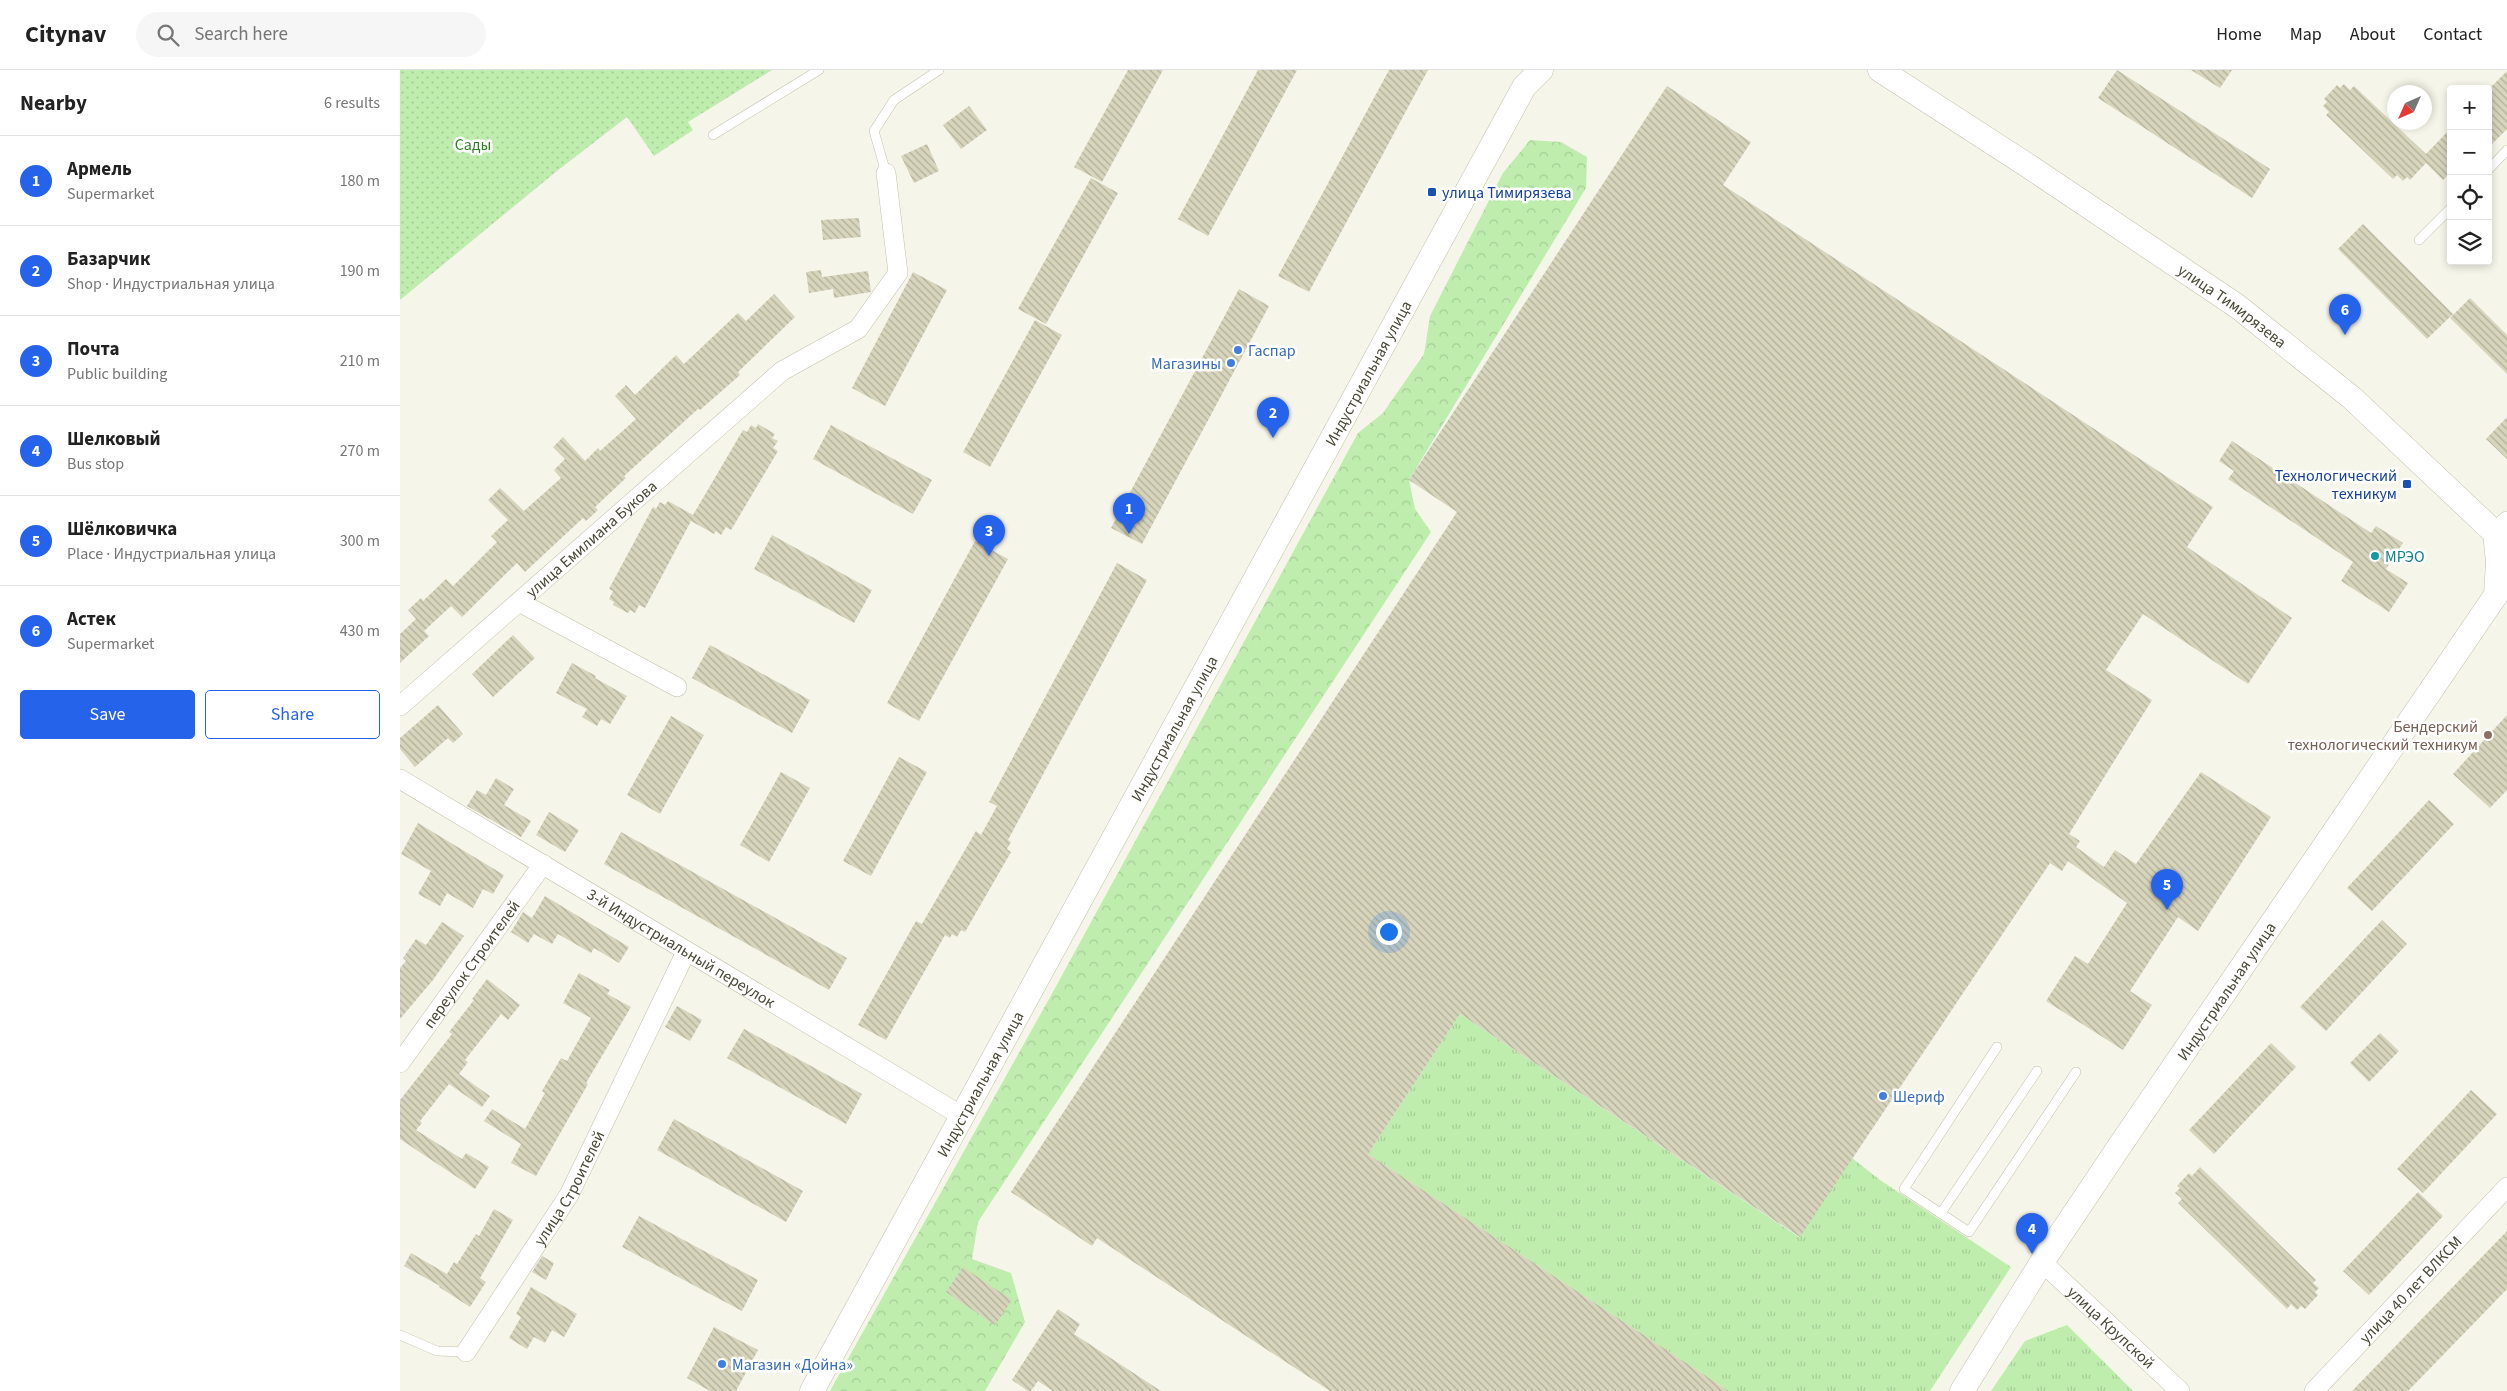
<!DOCTYPE html>
<meta charset="utf-8">
<style>
body{margin:0;font-family:"Source Sans 3",sans-serif;background:#f6f6f6;color:#222}
.controls{position:absolute;right:15px;top:15px;display:grid;overflow:hidden;border-radius:5px;box-shadow:0 2px 8px #0003}
.controls button{width:45px;height:45px;display:grid;place-items:center;padding:0;border:0;border-bottom:1px solid #e0e0e0;background:#fff;color:#222;font:25px sans-serif}
.compass{position:absolute;left:1987px;top:15px;width:45px;height:45px;border-radius:50%;background:#fff;box-shadow:0 2px 8px #0003;rotate:225deg}
.you{position:absolute;left:988px;top:861px;width:18px;height:18px;margin:-12px;border:4px solid #fff;border-radius:50%;background:#1a73e8;box-shadow:0 0 0 8px #1a73e833}
.badge{display:grid;place-items:center;width:32px;height:32px;border-radius:50%;background:#2563eb;color:#fff;font-size:16px;font-weight:700}
.pin{position:absolute;translate:-50% -41px;filter:drop-shadow(0 1px 2px #0008)}
.pin::after{content:'';position:absolute;top:26px;width:18px;height:15px;background:inherit;clip-path:polygon(0 0,100% 0,50% 100%)}
.list{margin:0;padding:0;list-style:none}
h2{display:flex;justify-content:space-between;align-items:center;height:65px;margin:0;padding:0 20px;font-size:21px}
h2 small{font-size:16px;font-weight:400;color:#767676}
.list li{display:grid;grid-template-columns:32px 1fr auto;gap:15px;align-items:center;box-sizing:border-box;height:90px;padding:0 20px;border-top:1px solid #e0e0e0}
.list b{display:block;font-size:19px;white-space:nowrap}
.list p{margin:0;font-size:16px;white-space:nowrap;color:#767676}
.list em{font-size:16px;font-style:normal;color:#767676}
.actions{display:flex;gap:10px;padding:15px 20px}
.actions a{flex:1;padding:11px 0;border:1px solid #2563eb;border-radius:5px;text-align:center;font-size:18px;color:#2563eb}
.actions .main{background:#2563eb;color:#fff}
.icon{flex:none;width:28px;height:28px;fill:none;stroke:currentColor;stroke-width:2;stroke-linecap:round;stroke-linejoin:round}
.map{position:relative;flex:none;width:2107px;height:1321px;overflow:hidden}
header{display:flex;align-items:center;gap:30px;box-sizing:border-box;height:70px;padding:0 25px;background:#fff;border-bottom:1px solid #e0e0e0}
header strong{font-size:24px}
nav{display:flex;gap:28px;margin-inline-start:auto;font-size:18px}
.search{width:350px;height:45px;background:#f6f6f6;display:flex;align-items:center;gap:12px;box-sizing:border-box;padding:0 18px;border-radius:28px;color:#767676;font-size:19px}
main{display:flex}
aside{flex:1;background:#fff}
.map>svg:first-child{display:block}
</style>
<header>
<strong>Citynav</strong>
<div class="search"><svg class="icon" aria-label="search" viewBox="0 0 24 24"><circle cx="10" cy="10" r="6"/><path d="M15 15l6 6"/></svg>Search here</div>
<nav><a>Home</a><a>Map</a><a>About</a><a>Contact</a></nav>
</header>
<main>
<aside>
<h2>Nearby<small>6 results</small></h2>
<ul class="list">
<li><span class="badge">1</span><div><b>Армель</b><p>Supermarket</p></div><em>180 m</em></li>
<li><span class="badge">2</span><div><b>Базарчик</b><p>Shop · Индустриальная улица</p></div><em>190 m</em></li>
<li><span class="badge">3</span><div><b>Почта</b><p>Public building</p></div><em>210 m</em></li>
<li><span class="badge">4</span><div><b>Шелковый</b><p>Bus stop</p></div><em>270 m</em></li>
<li><span class="badge">5</span><div><b>Шёлковичка</b><p>Place · Индустриальная улица</p></div><em>300 m</em></li>
<li><span class="badge">6</span><div><b>Астек</b><p>Supermarket</p></div><em>430 m</em></li>
</ul>
<div class="actions"><a class="main">Save</a><a>Share</a></div>
</aside>
<div class="map">
<svg width="2107" height="1321" viewBox="0 0 2107 1321">
<defs>
<pattern id="grass-dots" width="8" height="8" patternUnits="userSpaceOnUse" patternTransform="scale(1.25)"><rect width="8" height="8" fill="#bfedae"/><path d="M2 2h.1M6 6h.1" fill="none" stroke="#a6cd96" stroke-width="1.8" stroke-linecap="round"/></pattern>
<pattern id="forest-crowns" width="20" height="18" patternUnits="userSpaceOnUse" patternTransform="scale(1.25)"><rect width="20" height="18" fill="#bfedae"/><path d="M2 6a3 3 0 1 1 6 0M12 15a3 3 0 1 1 6 0" fill="none" stroke="#a6cd96"/></pattern>
<pattern id="park-tufts" width="24" height="20" patternUnits="userSpaceOnUse" patternTransform="scale(1.25)"><rect width="24" height="20" fill="#bfedae"/><path d="M3 7l-1-3M5 7V3M7 7l1-3M15 17l-1-3M17 17v-4M19 17l1-3" fill="none" stroke="#a6cd96"/></pattern>
<pattern id="building-back-hatch" width="6" height="6" patternUnits="userSpaceOnUse" patternTransform="scale(1.25)"><rect width="6" height="6" fill="#d8d5bd"/><path d="M-1 5l2 2M0 0l6 6M5-1l2 2" fill="none" stroke="#b1af9a"/></pattern>
</defs>
<rect width="100%" height="100%" fill="#f6f5e9"/>
<path fill="url(#grass-dots)" d="M0,0H372L288,52L293,60L254,86L227,47L157,101L0,230Z"/>
<path fill="url(#forest-crowns)" d="M1130,70L1161,72L1187,87L1186,118L1009,410L1015,439L1031,462L578,1152L572,1189L611,1203L625,1252L585,1321H430L654,920L958,363L983,343L1024,284L1030,246L1103,103Z"/>
<path fill="url(#park-tufts)" d="M1060,944L1399,1167L1452,1088L1480,1110L1611,1197L1530,1321H1329L968,1084Z
M1667,1255L1733,1321H1591L1625,1271Z"/>
<path fill="url(#building-back-hatch)" d="M728,0H763L702,112L674,97Z
M858,0H897L808,166L778,149Z
M989,0H1028L909,222L878,206Z
M1717,0L1870,99L1852,128L1698,28Z
M1791,0H1832L1820,18Z
M2107,1V59L2088,78V20Z
M1944,14L1950,20L1954,16L2026,84L2051,58V102L2043,110L2026,93L2010,110L2007,107L2003,111L1997,105L1993,109L1926,45L1929,42L1923,36L1927,32L1924,29L1937,15L1940,18Z
M1267,16L1351,72L1323,115L1813,437L1787,477L1892,548L1848,614L1743,544L1706,600L1752,630L1669,764L1680,771L1676,777L1704,797L1715,780L1736,794L1801,702L1871,747L1798,861L1778,847L1730,921L1752,935L1723,980L1646,931L1675,886L1688,894L1727,833L1668,791L1662,801L1650,793L1400,1167L1060,944L968,1084L1329,1321H930L697,1168L692,1176L611,1122L1057,442L1009,410Z
M569,36L587,60L561,79L543,55Z
M527,74L539,101L514,113L501,86Z
M691,108L718,123L646,254L618,239Z
M459,148L461,167L423,170L421,150Z
M1963,154L2053,244L2027,269L1938,179Z
M421,200L422,207L468,201L471,222L434,228L433,219L409,223L406,202Z
M513,202L547,220L485,336L452,318Z
M839,219L869,236L742,474L711,458Z
M374,224L395,247L338,302L340,305L300,340L298,339L224,406L226,408L195,437L198,440L186,451L183,448L125,502L117,493L62,547L51,536L24,561L29,566L0,593V564L16,549L8,540L21,528L23,531L46,509L53,516L97,472L91,466L108,450L88,430L100,418L124,441L161,408L154,400L165,389L153,377L163,367L185,391L198,378L200,381L236,349L215,326L226,315L235,325L276,285L284,294L338,243L346,251Z
M2070,228L2107,265V304L2050,248Z
M635,250L662,265L590,397L563,382Z
M2107,347V389L2086,369Z
M358,354L375,364L372,368L378,371L373,378L378,381L331,460L326,457L321,465L316,461L314,464L291,451L245,538L239,535L235,543L230,540L228,543L213,535L214,532L209,529L213,521L209,519L253,437L256,439L260,432L265,435L268,431L293,445L343,360L347,362L351,355L356,358Z
M431,355L532,410L513,444L413,389Z
M1832,371L1971,463L1976,456L2003,473L1986,499L2008,513L1989,542L1941,511L1953,492L1828,409L1834,401L1819,391Z
M372,465L472,520L454,553L354,499Z
M575,471L608,489L519,651L487,633Z
M717,493L747,510L608,770L611,772L607,779L611,782L565,862L561,860L557,867L552,864L550,868L545,865L486,970L458,955L516,851L522,854L576,761L581,765L597,736L589,732Z
M113,565L135,588L93,627L72,604Z
M310,575L410,630L392,663L292,608Z
M172,593L196,606L195,608L227,626L210,654L201,649L197,656L182,647L187,639L156,623Z
M38,635L63,664L53,673L48,668L15,697L0,679V668Z
M2107,645V720L2090,738L2053,704Z
M271,646L304,665L260,744L227,725Z
M499,687L527,702L471,806L443,791Z
M381,702L410,718L369,792L340,775Z
M96,708L114,719L104,735L131,751L121,767L67,736L77,720L86,725Z
M2029,730L2054,754L1972,841L1947,818Z
M149,742L179,760L165,782L136,765Z
M18,753L104,805L93,824L83,819L73,838L47,823L40,836L18,824L31,801L1,784Z
M221,762L447,888L429,920L204,794Z
M145,826L229,877L219,893L194,878L191,883L158,864L152,874L134,864L128,873L111,862L123,842L132,848Z
M1982,850L2007,874L1926,961L1900,937Z
M42,852L64,866L33,910L0,949V898L6,891L3,888L16,869L26,875Z
M179,903L210,920L207,924L231,937L186,1013L188,1014L136,1106L111,1093L121,1074L84,1051L92,1039L125,1059L145,1023L142,1021L161,988L167,991L191,948L163,933Z
M87,909L120,935L108,950L101,944L65,990L68,992L59,1004L90,1026L82,1037L49,1014L20,1051L22,1053L16,1060L62,1089L66,1083L89,1097L75,1119L0,1069V1030L52,964L49,962L74,930L72,929Z
M277,936L302,950L290,971L265,957Z
M344,959L462,1024L446,1054L327,988Z
M1980,963L1999,981L1969,1012L1950,993Z
M1871,973L1896,997L1814,1084L1789,1060Z
M2071,1020L2097,1044L2023,1123L1997,1099Z
M274,1049L403,1121L386,1152L257,1080Z
M1800,1097L1916,1210L1913,1213L1919,1218L1915,1222L1918,1225L1905,1239L1901,1236L1897,1240L1891,1234L1887,1239L1778,1133L1782,1129L1775,1123L1780,1118L1777,1116L1789,1103L1792,1106Z
M2018,1122L2043,1146L1969,1225L1943,1201Z
M94,1139L113,1150L80,1208L86,1212L70,1237L39,1217L40,1216L4,1196L11,1183L47,1204L54,1192L57,1194L76,1164L79,1166Z
M239,1146L358,1210L342,1241L222,1177Z
M2107,1161V1219L2080,1247L2008,1321H1952Z
M142,1186L154,1193L146,1210L132,1202Z
M563,1197L612,1230L595,1255L546,1222Z
M131,1217L177,1244L164,1267L152,1260L145,1273L134,1267L127,1279L109,1268L121,1247L116,1244Z
M658,1239L680,1254L674,1264L761,1321H653L638,1311L631,1321H628L612,1310Z
M314,1257L358,1280L336,1321H310L287,1308Z"/>
<g fill="none" stroke-linecap="round" stroke-linejoin="round">
<defs>
<path id="service" d="M313,65L419,0
M2088,100L2107,80
M486,103L474,61L494,30L539,0
M2019,170L2051,138
M1597,977L1504,1119L1569,1162L1676,1002
M1541,1143L1637,1001
M0,1265L37,1281L66,1282"/>
<g id="minor">
<path d="M2095,463L2107,451"/>
<path d="M119,532L277,617"/>
<path id="s1" d="M0,636L382,301L458,259L498,203L486,103"/>
<path id="s2" d="M0,709L562,1046"/>
<path id="s3" d="M0,993L143,794"/>
<path id="s4" d="M1642,1192L1780,1321"/>
<path id="s5" d="M66,1282L169,1125L286,882"/>
<path id="s6" d="M1914,1321L2107,1117"/>
</g>
<g id="tertiary">
<path id="s7" d="M1480,0L1630,97L1837,236L1952,328L2095,463L2098,492L2096,525L1721,1074L1642,1192L1562,1321"/>
<path id="s8" d="M412,1321L1124,17L1141,0"/>
</g>
</defs>
<use href="#service" stroke="#c2c1aa" stroke-width="10"/>
<use href="#minor" stroke="#c2c1aa" stroke-width="20"/>
<use href="#tertiary" stroke="#c2c1aa" stroke-width="25"/>
<use href="#service" stroke="#fff" stroke-width="9"/>
<use href="#minor" stroke="#fff" stroke-width="19"/>
<use href="#tertiary" stroke="#fff" stroke-width="24"/>
</g>
<g fill="#1a4fb4" stroke="#fff" stroke-width="2">
<rect x="1027" y="117" width="10" height="10" rx="2.5"/>
<rect x="2002" y="409" width="10" height="10" rx="2.5"/>
</g>
<g fill="#3f7fe0" stroke="#fff" stroke-width="2">
<circle cx="838" cy="280" r="5"/>
<circle cx="831" cy="293" r="5"/>
<circle cx="1483" cy="1026" r="5"/>
<circle cx="322" cy="1294" r="5"/>
</g>
<circle fill="#0f9aa8" stroke="#fff" stroke-width="2" cx="1975" cy="486" r="5"/>
<circle fill="#8d6e63" stroke="#fff" stroke-width="2" cx="2088" cy="665" r="5"/>
<g text-anchor="middle" stroke-width="5" stroke-linejoin="round" paint-order="stroke">
<g font-size="16" fill="#2d8223" stroke="#fff">
<text x="73" y="80">Сады</text>
</g>
<g font-size="16" fill="#164399" stroke="#fff" text-anchor="start">
<text x="1042" y="128">улица Тимирязева</text>
<text x="1997" y="411" text-anchor="end">Технологический<tspan x="1997" dy="18">техникум</tspan></text>
</g>
<g font-size="16" fill="#4a4836" stroke="#fff">
<text dy="6" stroke="none"><textPath href="#s7" startOffset="424">улица Тимирязева</textPath></text>
<text dy="6" stroke="none"><textPath href="#s8" startOffset="1160">Индустриальная улица</textPath></text>
<text dy="6" stroke="none"><textPath href="#s1" startOffset="254">улица Емилиана Букова</textPath></text>
<text dy="6" stroke="none"><textPath href="#s8" startOffset="755">Индустриальная улица</textPath></text>
<text dy="6" stroke="none"><textPath href="#s2" startOffset="328">3-й Индустриальный переулок</textPath></text>
<text dy="6" stroke="none"><textPath href="#s3" startOffset="122">переулок Строителей</textPath></text>
<text transform="translate(1826 921) rotate(-56)" y="6">Индустриальная улица</text>
<text dy="6" stroke="none"><textPath href="#s8" startOffset="350">Индустриальная улица</textPath></text>
<text dy="6" stroke="none"><textPath href="#s5" startOffset="194">улица Строителей</textPath></text>
<text dy="6" stroke="none"><textPath href="#s6" startOffset="140">улица 40 лет ВЛКСМ</textPath></text>
<text dy="6" stroke="none"><textPath href="#s4" startOffset="95">улица Крупской</textPath></text>
</g>
<g font-size="16" fill="#366cbe" stroke="#fff" text-anchor="start">
<text x="848" y="286">Гаспар</text>
<text x="821" y="299" text-anchor="end">Магазины</text>
<text x="1493" y="1032">Шериф</text>
<text x="332" y="1300">Магазин «Дойна»</text>
</g>
<g font-size="16" fill="#0d838f" stroke="#fff" text-anchor="start">
<text x="1985" y="492">МРЭО</text>
</g>
<g font-size="16" fill="#785e54" stroke="#fff" text-anchor="end">
<text x="2078" y="662">Бендерский<tspan x="2078" dy="18">технологический техникум</tspan></text>
</g>
</g>
</svg>
<div class="controls">
<button>+</button>
<button>−</button>
<button><svg class="icon" aria-label="locate" viewBox="0 0 24 24"><circle cx="12" cy="12" r="6"/><path d="M12 2v4M12 18v4M2 12h4M18 12h4"/></svg></button>
<button><svg class="icon" aria-label="layers" viewBox="0 0 24 24"><path d="M12 4l9 5-9 5-9-5zM3 14l9 5 9-5"/></svg></button>
</div>
<svg class="compass" viewBox="-18 -18 36 36"><path d="M0-13l5 13h-10z" fill="#e53935"/><path d="M0 13l5-13h-10z" fill="#767676"/></svg>
<div class="you"></div>
<div class="pin badge" style="left:729px;top:464px">1</div>
<div class="pin badge" style="left:873px;top:368px">2</div>
<div class="pin badge" style="left:589px;top:486px">3</div>
<div class="pin badge" style="left:1632px;top:1184px">4</div>
<div class="pin badge" style="left:1767px;top:840px">5</div>
<div class="pin badge" style="left:1945px;top:265px">6</div>
</div>
</main>
